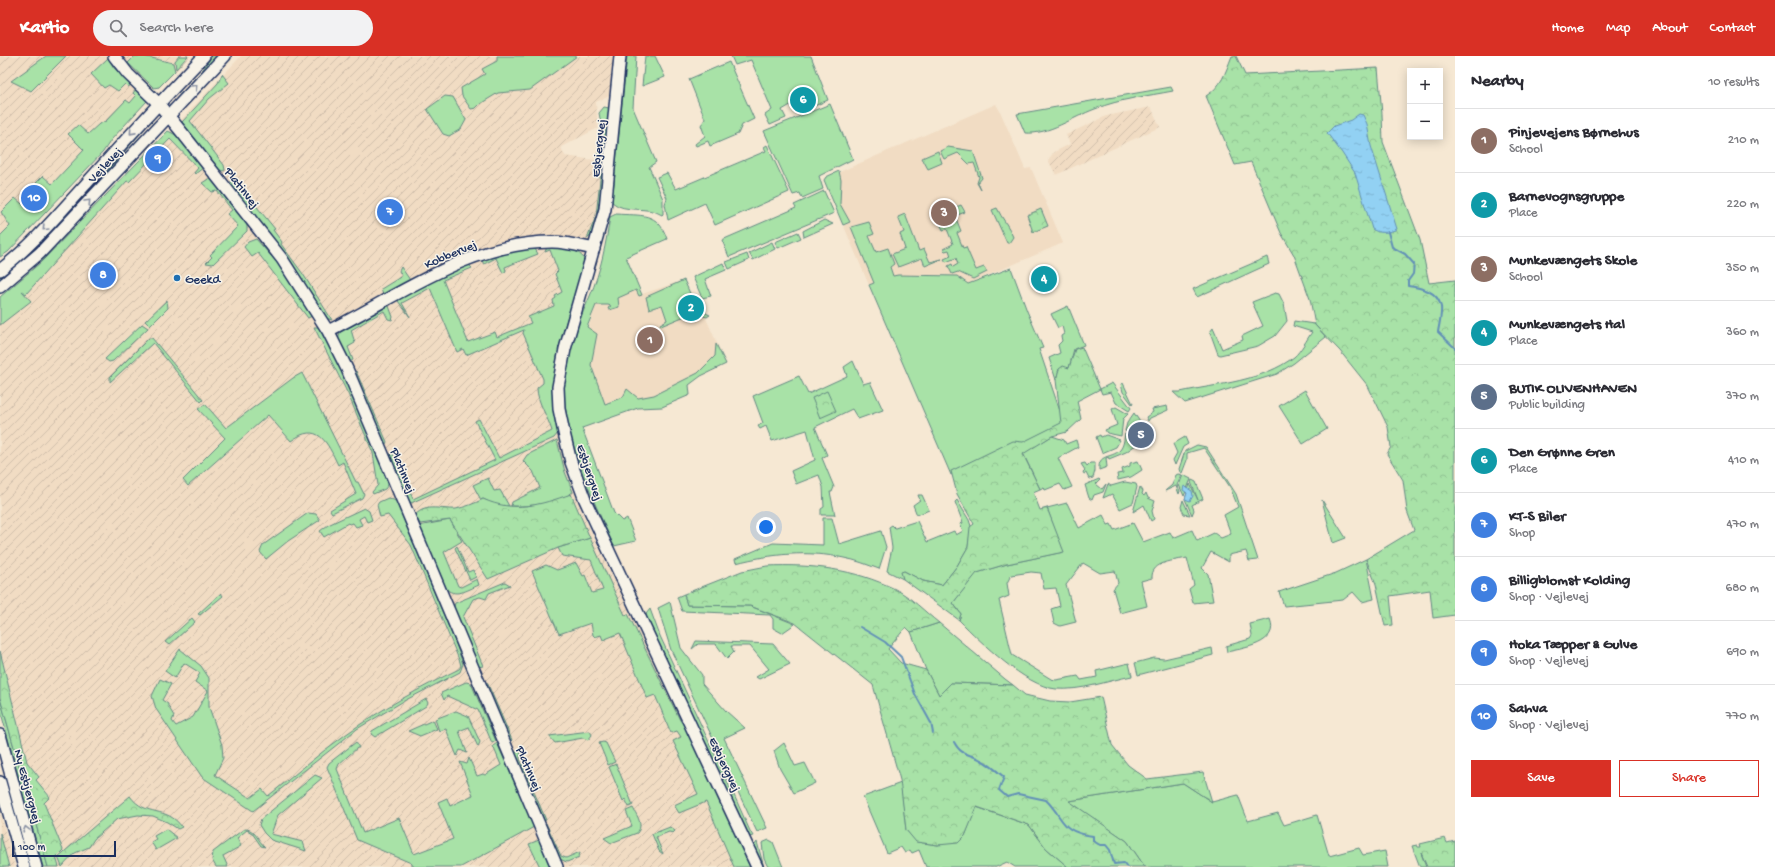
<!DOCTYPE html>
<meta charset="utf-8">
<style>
body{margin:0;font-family:"Gochi Hand",sans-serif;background:#f2f2f3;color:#2b2b33}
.controls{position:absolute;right:12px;top:12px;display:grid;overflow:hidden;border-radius:0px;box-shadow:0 2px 10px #0003}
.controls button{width:36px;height:36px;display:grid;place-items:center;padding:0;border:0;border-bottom:1px solid #e1e1e2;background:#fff;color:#2b2b33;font:20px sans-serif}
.scale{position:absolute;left:12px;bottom:10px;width:104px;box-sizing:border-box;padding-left:4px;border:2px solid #1b2f5e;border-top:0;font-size:11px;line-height:14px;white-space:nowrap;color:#1b2f5e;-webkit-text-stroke:3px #f7f3e8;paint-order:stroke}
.you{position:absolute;left:766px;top:471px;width:14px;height:14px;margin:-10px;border:3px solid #fff;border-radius:50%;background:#1a73e8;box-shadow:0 0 0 6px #1a73e833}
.badge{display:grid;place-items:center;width:26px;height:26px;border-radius:50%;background:#d93025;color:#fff;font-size:13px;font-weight:700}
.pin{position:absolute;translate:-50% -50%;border:2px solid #fff;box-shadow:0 1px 4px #0006}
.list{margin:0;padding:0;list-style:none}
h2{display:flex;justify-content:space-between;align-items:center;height:52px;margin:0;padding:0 16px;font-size:17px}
h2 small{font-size:13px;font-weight:400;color:#7c7c81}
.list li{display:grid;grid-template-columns:26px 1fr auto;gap:12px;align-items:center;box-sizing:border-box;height:64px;padding:0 16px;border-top:1px solid #e1e1e2}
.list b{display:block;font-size:15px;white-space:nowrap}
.list p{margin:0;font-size:13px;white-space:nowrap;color:#7c7c81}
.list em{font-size:13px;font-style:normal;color:#7c7c81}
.actions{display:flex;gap:8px;padding:12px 16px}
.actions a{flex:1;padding:9px 0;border:1px solid #d93025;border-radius:0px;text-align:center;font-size:14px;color:#d93025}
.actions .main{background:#d93025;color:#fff}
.icon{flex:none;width:22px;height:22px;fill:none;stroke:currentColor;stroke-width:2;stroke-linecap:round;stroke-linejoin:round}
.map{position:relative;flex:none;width:1455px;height:811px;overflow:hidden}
header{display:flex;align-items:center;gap:24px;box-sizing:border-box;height:56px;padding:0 20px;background:#d93025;color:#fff}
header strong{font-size:19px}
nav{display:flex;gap:22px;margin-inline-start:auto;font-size:14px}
.search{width:280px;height:36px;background:#f2f2f3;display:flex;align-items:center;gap:10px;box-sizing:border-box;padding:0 14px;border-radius:22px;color:#7c7c81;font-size:15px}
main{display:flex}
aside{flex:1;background:#fff}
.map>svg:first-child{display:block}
</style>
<header>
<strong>Kartio</strong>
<div class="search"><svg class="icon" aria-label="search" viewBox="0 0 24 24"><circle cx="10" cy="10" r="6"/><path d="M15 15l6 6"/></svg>Search here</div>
<nav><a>Home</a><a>Map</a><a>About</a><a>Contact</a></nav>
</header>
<main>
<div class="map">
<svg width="1455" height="811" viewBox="0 0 1455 811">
<defs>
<pattern id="industrial-furrows" width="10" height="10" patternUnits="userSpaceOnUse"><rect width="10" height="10" fill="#f1dcc3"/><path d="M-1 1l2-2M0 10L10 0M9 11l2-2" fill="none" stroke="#cebdaa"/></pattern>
<pattern id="forest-crowns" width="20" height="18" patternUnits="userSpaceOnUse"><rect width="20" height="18" fill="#a8e2a7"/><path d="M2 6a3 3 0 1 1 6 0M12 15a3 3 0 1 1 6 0" fill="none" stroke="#90c292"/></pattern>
<pattern id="water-ripples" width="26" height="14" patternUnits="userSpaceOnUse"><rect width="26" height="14" fill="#92d1f3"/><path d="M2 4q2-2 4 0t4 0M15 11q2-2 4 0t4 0" fill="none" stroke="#7db4d3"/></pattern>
</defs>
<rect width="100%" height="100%" fill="#f6e8d3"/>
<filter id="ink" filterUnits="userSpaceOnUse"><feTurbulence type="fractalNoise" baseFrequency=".025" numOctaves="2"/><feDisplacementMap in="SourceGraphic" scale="8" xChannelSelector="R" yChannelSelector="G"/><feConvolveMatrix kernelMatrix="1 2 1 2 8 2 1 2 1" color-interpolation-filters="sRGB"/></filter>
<g filter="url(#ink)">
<path fill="#f1dcc3" d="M996,48L1000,55L1025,113L1031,112L1063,187L968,228L957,220L898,219L869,229L825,126L828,121Z
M646,191L626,201L642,238L684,224L697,253L705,260L726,308L701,320L689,329L690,339L663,351L638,352L590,369L572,320L596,248L606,194Z"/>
<path fill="url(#industrial-furrows)" d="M0,0H190L159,32H152L144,47L99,99L18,185L0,200Z
M241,0H614L610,40L596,46L598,72L561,91L565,100L602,105L599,152L586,205L556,302L552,334V355L566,415L583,459L692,687L747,811H59L56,801L63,794L44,747L50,740L36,723L39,720L27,706L0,595V250L19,235L26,238L168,78Z
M1151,51L1160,71L1056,119L1048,104L1054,96L1070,88L1066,79L1106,60Z
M0,757L15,811H0Z"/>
<path fill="#a8e2a7" stroke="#628882" d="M46,0H66L31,35L11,25Z
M135,0H143L173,7L175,15L159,31L154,32L128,7Z
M179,0H188L176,13L175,5Z
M212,0H219L175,47L174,45L201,16Z
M497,0H577L530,34L498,37L480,48L476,52L471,53L462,40L461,32L485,18L482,13L497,5Z
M627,0H636L633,52L656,106L649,111L663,143V158L662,159C647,149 625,158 612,146Z
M645,0H655L665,21L642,30Z
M731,0H811L828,44L812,51L799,44L782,54L786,62L770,69L765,59L772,54L751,4L735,9Z
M108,2L114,12L131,29L128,31L125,28L118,35L109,29L104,32L91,18Z
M729,6L754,63L742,69L738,78L710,90L708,85L696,90L695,88L705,80L701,69L705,63L689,23Z
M222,18L229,27L209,43L190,65L224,109L225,114L223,115L220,114L182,66L218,27Z
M1171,31L1173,35C1147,40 1120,43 1095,53C1073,61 1049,79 1025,77L1017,58Z
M136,33L147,45L111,84L103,96L8,196L0,201V180L10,170L1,156L15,142L28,153L44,135L36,127L43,120L52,128L84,94L68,78L78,69L88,78L99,68L106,65L126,44L130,47L136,40L133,37Z
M445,40L453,41L466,64L461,73L449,80L443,78L427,53Z
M830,48L853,103L819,120L823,133L802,142L800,137L793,139L764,75Z
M604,51L609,52L603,124L594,177L587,183L596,160L602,105L598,100L601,68L599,57Z
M153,63L118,103L94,134L23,206L0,225V220Z
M168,75C184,81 193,99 203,112L195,118L194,117L198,112L170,83L129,126L127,125L26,238L22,235L31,245L0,269V241L41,206Z
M767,89L789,136L715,169L705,147L668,164L665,148L667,142L657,121L667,117L676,133L766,95L764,91Z
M948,91L973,95L982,122L978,127L981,134L977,127L979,121L974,107L969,108L958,97L944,103L940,95Z
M938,95L942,107L928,113L922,102Z
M839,115L841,124L840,148L850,166L843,169L824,124L826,121Z
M210,122L247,168V175L213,208L206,207L212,201L210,199L238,170L227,158L232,154L217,135L212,136L202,127Z
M235,124L275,173L273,174L282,186L281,188L303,218L332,264L326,262L290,208L231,131V125Z
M824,135L834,157L729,201L722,184L796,152L794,149Z
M961,149L965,156L955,160L961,175L957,177L963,192L966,191L976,214L984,211L987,216L973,223L958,216L952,218L948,210L952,208L953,211L958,208L956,202L946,206L944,203L951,200L949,194L945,195L943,193L953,188L947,173L943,174L936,159Z
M997,152C1002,163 1009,170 1013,181L1009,187H1007L992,154Z
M616,158C641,160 658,155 667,183L626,201L642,239L639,240L636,234L618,242L619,251L609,254L608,252L611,250L608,249H596L587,271L597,278L591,309L605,348L623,341L627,333L638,342L654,339L698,317L715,300L716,288L726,308L701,320L689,329L690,339L662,351L638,352L582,372L614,457L622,465L627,462L636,485L614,490C593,444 558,371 565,320C568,293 579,264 590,240C601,215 606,187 610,161Z
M905,158L919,195L924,193L930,206L942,203L925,210L922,202L898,211L892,198L905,193L900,178L904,176L898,161Z
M824,164L833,168L804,181L803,175Z
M869,166L874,178L869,180L876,196L888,192L894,208L890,211L893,220L898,219L957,220L968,228L1011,212L1027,255L1043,292L1039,293L1065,370L951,419L869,229L874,227L851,171Z
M798,176L801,182L778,192L775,186Z
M256,183L280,210L312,260L308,262L258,197L252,201L244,191L248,186Z
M772,186L775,193L753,204L749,197Z
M534,191L538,198L505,211L506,215L503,217L496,202L484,208L482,205L485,202Z
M547,191C561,191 577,191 585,204C574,245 553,295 553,337C553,351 556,364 558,377L554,382L411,447L408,445L388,398H393L413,443L495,404L475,365L479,363L499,402L552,375C548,361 537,346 537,332L543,327V323L523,277L524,274L466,299L463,293L457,296L430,232L402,247L410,261L398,245L399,242L468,208L472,212L443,224L468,286L495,276L497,281L531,267L528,261L554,250L553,244L556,242L555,240L562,236L555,218L558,215L550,194L545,196Z
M747,198L749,204L729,213L726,206Z
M1267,201L1269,208L1197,241L1193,233Z
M723,207L726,214L705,223L711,240L702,242L693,221Z
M401,211L410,224L383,239L381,233L402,220L399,215Z
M684,224L697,253L710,259L707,261L692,257L661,270L660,268L667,264L662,249L649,253L646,241Z
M1275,237L1279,238L1284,248L1287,265L1275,280L1258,290L1220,299L1218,298L1210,276L1213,272L1222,293L1243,284L1242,280L1263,270L1252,246Z
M167,244L168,252L150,270L145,265Z
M387,249L389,250L393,261L392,264L388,263L384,255L351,274L355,287L348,291L353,304L350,306L348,305L338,285L340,276Z
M1068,250L1084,289L1074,293L1069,312L1059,313L1056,324L1049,302L1060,297L1058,289L1062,285L1061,280L1064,278L1062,270L1058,272L1051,258Z
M1294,265L1314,268L1326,281L1294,307L1277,318L1185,347L1173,336H1180C1218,328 1263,325 1294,301C1301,295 1307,283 1312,276L1293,270Z
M142,268L148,272L113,305L109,306L105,303Z
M314,271H318C348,317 366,372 388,423V429L385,433L373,438L372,436L378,429L373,397L348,338Z
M149,282H152L203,344L201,346L153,287L110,326V321Z
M853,305L863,328L870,326L883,354L858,363L852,353L815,371L827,399L822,402L834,431L832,436H830L835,459H821V453L824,451L823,431L819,419L796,428L791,415L815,404L807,374L772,385L766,370L760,373L758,370L763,367L753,340L799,320L808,338L847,320L844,311Z
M356,315L387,386L386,388L384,387L355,320Z
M302,317L356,426H358L364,438L362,442L332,457L330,454L356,438L343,406L338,409C327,386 318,365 291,385L268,359L188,430L183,424L225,382L198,353L205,348L226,372L293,322Z
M1112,327L1131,352L1129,355L1116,347L1111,336L1102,338L1100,333Z
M1123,327L1133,348H1132L1123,336L1121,328Z
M1305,334L1327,373L1303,388L1279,350Z
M1167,350L1168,354L1150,362L1148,365L1146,361L1153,356L1152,353Z
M1116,351L1128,358L1123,363L1121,380L1107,377L1105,374L1117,369L1112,353Z
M1134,357L1140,366L1133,370L1137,381L1125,375L1127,367Z
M1125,378L1137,384V388L1126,396L1109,403L1108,401L1106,402L1107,411L1099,414C1098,397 1111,403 1120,394C1124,389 1124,383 1125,378Z
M1100,379L1101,381L1106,379L1120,384L1116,391L1102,397L1096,381Z
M1052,380L1064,384L1066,388L1076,384L1078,391L1058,402L1072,431L1064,434L1060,428L1045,434L1044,431L1040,433L1023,397Z
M1185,381L1188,388L1183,391L1175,409L1173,404L1177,397L1173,388Z
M557,384L565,416L573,436C559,447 528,451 511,450L512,446L540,432L533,415L523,405L527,399Z
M1197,389L1206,391L1236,438L1258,504L1249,505L1246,495L1229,499V506L1211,496L1202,512L1208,518L1213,545L1193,547L1189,533L1194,529L1187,502C1175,505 1151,505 1152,522L1141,525L1147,550L1120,557L1113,533L1118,527L1115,515L1100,517L1083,507L1066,529L1076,566L1060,570L1054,567L1051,553L1060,550L1056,532L1044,533L1041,517L1031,516L1011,519L1007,527L1009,540L999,544L1012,599L1051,623L1056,624L1078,620L1081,624L1097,621L1096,615L1129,607L1132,620C1107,625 1081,635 1056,633C1025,630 981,586 959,564L961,558L953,547L976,517L1007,508L1063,496L1047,452L1067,447L1079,472L1103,459L1108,469L1111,468L1114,474L1133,467L1143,486L1170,476L1173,482L1192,474L1197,485L1214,477L1221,482L1231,478L1224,459L1238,451L1230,431L1204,392L1187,397V404L1182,417L1180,416L1179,413L1185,395Z
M1138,405L1142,414L1131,421L1118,424L1117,418L1123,417L1122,413L1130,410V407Z
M1085,407L1087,410L1090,407H1095V415L1093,422L1089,423L1086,417L1084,418L1083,416L1085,414L1081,408Z
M1178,418L1182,419L1177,429L1180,435L1179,438L1176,430L1165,435L1172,429L1176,419Z
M1183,419L1191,423L1184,440L1179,429Z
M488,422L494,435L500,434L509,450H498L483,443L481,444L473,429Z
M1099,423L1100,424L1096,428L1102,433L1106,428L1103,436L1094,439L1092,444L1089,442L1085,429Z
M1192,424L1196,426L1203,443L1192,449L1194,454L1192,459L1185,443L1190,428L1198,444L1191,426Z
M1125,426L1136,428L1137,431L1133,447L1120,453L1112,438L1103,442L1108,428L1111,430Z
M1140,431L1143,435L1142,438L1144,440L1146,437L1148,442L1155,445L1152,455L1154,463L1151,465L1144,449L1133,456Z
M918,439H922L929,454L917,459L913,449L920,444Z
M388,442L396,445L456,588L463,608L460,616L402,646L357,673L253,755L202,721L156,653L152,640L160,623L171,628L162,644L168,648V650L174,660L172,665L176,670L193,661L208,635L195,626L200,617L184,607L175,622L165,615L180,593L201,610L209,622V651L222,689L223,702L215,719L250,742L262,733L268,740C294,720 318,698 345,679C381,653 420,632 459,613L461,610L460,606L411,489L388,459L380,461L377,449L379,446Z
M957,444L969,464L971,470L968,491L957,510L942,529L923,525L904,515L902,517L903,523L887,515L892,492L889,471L892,469L895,472L917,465L927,486L954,475L956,479L963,475L960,468L963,467L955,446Z
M1183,444L1190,459L1184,458L1181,451Z
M1322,444L1346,482L1333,487Z
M364,452L369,455L372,464L367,466L364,460L359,463L362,469L356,471L353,467L349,468L348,467L324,481L320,475L328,469Z
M308,457L316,458L320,464L288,485L266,503L260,496L263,489Z
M823,462H832L839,488L881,475L886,491L879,513C868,509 856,504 844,502C808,494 771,498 736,507L735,503L773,487L823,489Z
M450,464L462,485L444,496L458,530L461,531L477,523L479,529C467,534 455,543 444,531L418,470Z
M590,482L625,559L628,558L680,664L686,672L751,811H734L706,746L679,757L674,749L698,738L673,685L681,681L677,675L671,677L655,639L647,642L620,577L603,584L601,579L595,581L593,579L591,567L559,578L532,515L546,509L557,514L576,507L583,520L585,519L592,537L603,534L591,504L562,500L558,492Z
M457,490L468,516L473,514L476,521L470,524L455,492Z
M1366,503L1374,543L1362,546L1353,536L1343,544L1284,550L1279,536L1336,517Z
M505,526L510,529L489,537L486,543L480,541L473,543L463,561L483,610L478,611L453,554L455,547Z
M221,537L223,540L200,559L198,558Z
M684,538L687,549L750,550L795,568L782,577L773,572V563L770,559L682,555L677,541Z
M670,546L681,592L702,619V628L726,655L745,672L724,682L767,772L757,776L671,594L658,552Z
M650,553L660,580L732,736L728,738L646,565V558Z
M192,562L195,566L169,589L165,586Z
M1270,563C1280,588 1243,592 1227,596L1226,590L1250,583L1252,580L1250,568Z
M939,567L1005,623L1013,629L951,627L939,639L926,614L911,576Z
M696,585L773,588L790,608L759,623L756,621L769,613L750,590H731L734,596L727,603L716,588H698L692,593Z
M1212,592L1213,599L1138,619L1135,607L1154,602L1164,603Z
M466,626L471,627L496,685L492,687L478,654L447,640L444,644L441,637Z
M487,626L512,684L510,686L508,684L486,631Z
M0,642L48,811H43L0,653Z
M426,643L428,647L426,650L375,681L371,678L372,675Z
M456,655L468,660L480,686L478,691L469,671L459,675L467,697L460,694L457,700L446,673L439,675L435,663Z
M433,664L437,673L420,680L408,675Z
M590,675L592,679L588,684L583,682L555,687L549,680Z
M356,686L359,692H357L339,708L337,713L363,777L399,762L414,798L453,783L438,746L447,742L450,750L473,739L460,706L467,708L469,702L477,720L483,718L485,719L501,709L493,690L497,687L534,771L461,811H414L411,807L357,784L327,711L329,707Z
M603,686L606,687L615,706L608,709L599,687Z
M784,687L795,710L805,707L815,727L794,737L780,713L774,695Z
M521,694L520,703L546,764L542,766L514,697Z
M616,708L633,749L629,751L625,743L623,745L609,711Z
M315,719L322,722L278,759L271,778L303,786L306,795L271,784L264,777L259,769L261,763Z
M901,727L906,774L917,786L938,789L965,780L976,751L1029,769L1046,792L1068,811H1015L1007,806L996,811H926L919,794L912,797L910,794L905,797L901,791L887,797L863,741Z
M1183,727L1212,746L1238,739L1248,765L1278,757L1284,769L1317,759L1329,800L1359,792L1363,799L1385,795L1388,811H1145L1127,785L1068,745Z
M734,739L750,775L753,780L749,781L746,778L729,741Z
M633,752C637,760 644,769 637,777L611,787L604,782L632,770L626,755Z
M546,767L561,800L566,802L580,796L579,801L567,806L557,802L543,768Z
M670,771L675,775L673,777L669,776L656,781L663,798L659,795L652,778Z
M166,773L177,782L156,794L151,786L156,783L154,780Z
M244,773C255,772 258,785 265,791L261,790L252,777L247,774L237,782L241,790L223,800L228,811H216L212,804L213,796Z
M539,784L550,811H540L529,788Z
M769,784L773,786L783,811H768L764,803L762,787Z
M757,786L764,811H760L752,793Z"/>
<path fill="url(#forest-crowns)" stroke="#628882" d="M1232,0H1236L1245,19L1378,12L1382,58L1383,86L1420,184L1429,227L1455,224V559L1433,562L1430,534L1390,540L1393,569L1385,570L1376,528L1366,503L1414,474L1407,455L1403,424L1387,398L1391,391L1388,371L1368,330L1340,295L1315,269L1310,243L1294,199L1281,177L1251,106L1235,109L1206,40C1222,30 1225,17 1232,0Z
M1041,153L1048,170L1033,176L1027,159Z
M1082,291L1100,333L1077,345L1081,363L1067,376L1052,380L1023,398L1040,433L1033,436L1040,454L1047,452L1064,496L1007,508L977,517L953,547L961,558L959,564L903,523L901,516L904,515L923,525L942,529L957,510L968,491L970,471L974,468L957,438L951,415L1013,385L1023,386L1061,367L1056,324L1059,313L1063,310L1069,312L1075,293Z
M827,335L836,355L820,362L812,342Z
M571,438L590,482L558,492L488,523L450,464L420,468L415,459C427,447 441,454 456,453C465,451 474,448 483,443C514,457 540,449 571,438Z
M767,510C812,508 854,513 895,533C911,541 925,556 939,567L911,576L906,571L888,593L901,607L926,614L939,639L951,627L1013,629L1025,639L1050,645L1070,646L1101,641L1112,689L1128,709L1147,723L1203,716L1212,746L1183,727L1069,745L1127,785L1145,811H1068L1046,792L1029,769L977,751L965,780L958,787L938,789L916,786L906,774L900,724L873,629L795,567L750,550L687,549L684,538L742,515Z
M0,595L27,706L39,721L36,724L50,741L44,747L63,794L56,801L59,811H48L0,642Z
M130,740C146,762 166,749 182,771L178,773L167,766L153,760L138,759L117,763L94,783L89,791L75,797L62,811L58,801Z
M0,777L9,811H0Z
M1445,782L1447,787L1455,785V811H1427L1421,797L1426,811H1420L1412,790L1417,789L1418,791H1421L1420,788Z"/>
<path fill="url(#water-ripples)" stroke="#6290b7" d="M1359,58L1363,59L1367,68L1371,90L1397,173C1389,177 1379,178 1372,173L1355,117L1342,97L1327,77L1334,70L1351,64Z
M1184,430L1192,435L1193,440L1190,445L1185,443L1187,437L1183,434Z"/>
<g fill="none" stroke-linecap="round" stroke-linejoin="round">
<path stroke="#6290b7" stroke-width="2" d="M1388,176L1392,191L1405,198L1414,208L1413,218L1408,225V230C1422,232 1438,235 1441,251C1442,258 1439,269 1438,276L1455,292
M860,571L885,586L901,601L915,638L931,667L933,677
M954,686C962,701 970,697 981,704C989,708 997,715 1004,721L999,734L1007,741L1018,738L1046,744C1065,763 1060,776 1093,780V785L1100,789H1106L1110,794L1114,808L1124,807L1127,811"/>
<defs>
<path id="secondary" d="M114,0L128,18L158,47L184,79L282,203L328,275L347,313L557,811
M620,0L605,153L565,293L558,331L559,353L564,377L571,406L585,444L757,811
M0,214C32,190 59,157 86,128C125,84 164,42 204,0
M0,231L40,197L225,0
M328,275C399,240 469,186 552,186C566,186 580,190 594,193
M0,679L36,811
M0,726L24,811"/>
</defs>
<use href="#secondary" stroke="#1b2f5e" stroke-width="14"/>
<use href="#secondary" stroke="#f7f3e8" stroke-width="11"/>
</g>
<defs><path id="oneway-chevron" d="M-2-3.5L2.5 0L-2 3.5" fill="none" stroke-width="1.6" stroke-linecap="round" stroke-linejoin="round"/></defs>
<g stroke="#8991a3">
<use href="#oneway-chevron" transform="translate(195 31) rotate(-47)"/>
<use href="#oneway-chevron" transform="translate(132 76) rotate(132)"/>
<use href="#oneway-chevron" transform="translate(88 146) rotate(-47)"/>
<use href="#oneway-chevron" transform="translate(45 172) rotate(134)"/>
<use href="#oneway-chevron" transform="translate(26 773) rotate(-105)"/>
</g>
</g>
<circle fill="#1f6fb2" stroke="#f7f3e8" stroke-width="1.5" cx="177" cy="222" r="4"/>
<g text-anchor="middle" stroke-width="3" stroke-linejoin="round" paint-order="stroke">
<g font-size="13" fill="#1b2f5e" stroke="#f7f3e8">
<text transform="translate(597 92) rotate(-84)" y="5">Esbjergvej</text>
<text transform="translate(104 108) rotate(-47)" y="5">Vejlevej</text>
<text transform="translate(243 131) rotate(52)" y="5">Platinvej</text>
<text transform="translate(450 197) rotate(-23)" y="5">Kobbervej</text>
<text transform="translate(404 414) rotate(68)" y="5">Platinvej</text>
<text transform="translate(591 416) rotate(71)" y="5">Esbjergvej</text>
<text transform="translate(726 708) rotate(65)" y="5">Esbjergvej</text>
<text transform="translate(530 712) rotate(67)" y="5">Platinvej</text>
<text transform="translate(29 730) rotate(75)" y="5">Ny Esbjergvej</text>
</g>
<g font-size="13" fill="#1b2f5e" stroke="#f7f3e8" text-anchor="start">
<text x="185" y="227">Geekd</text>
</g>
</g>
</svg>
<div class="controls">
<button>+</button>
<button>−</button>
</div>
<div class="scale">100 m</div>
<div class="you"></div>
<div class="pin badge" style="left:650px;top:284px;background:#8d6e63">1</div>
<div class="pin badge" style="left:691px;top:252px;background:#0f9aa8">2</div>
<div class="pin badge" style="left:944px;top:157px;background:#8d6e63">3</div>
<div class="pin badge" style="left:1044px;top:223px;background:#0f9aa8">4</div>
<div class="pin badge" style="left:1141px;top:379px;background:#5c6f8a">5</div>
<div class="pin badge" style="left:803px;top:44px;background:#0f9aa8">6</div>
<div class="pin badge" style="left:390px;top:156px;background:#3f7fe0">7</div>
<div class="pin badge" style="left:103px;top:219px;background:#3f7fe0">8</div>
<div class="pin badge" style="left:158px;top:103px;background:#3f7fe0">9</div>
<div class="pin badge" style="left:34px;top:142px;background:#3f7fe0">10</div>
</div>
<aside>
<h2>Nearby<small>10 results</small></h2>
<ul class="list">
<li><span class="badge" style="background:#8d6e63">1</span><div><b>Pinjevejens Børnehus</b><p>School</p></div><em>210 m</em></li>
<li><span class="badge" style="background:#0f9aa8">2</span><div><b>Barnevognsgruppe</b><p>Place</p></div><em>220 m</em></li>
<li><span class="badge" style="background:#8d6e63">3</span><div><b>Munkevængets Skole</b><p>School</p></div><em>350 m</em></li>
<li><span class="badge" style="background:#0f9aa8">4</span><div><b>Munkevængets Hal</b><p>Place</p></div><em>360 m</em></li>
<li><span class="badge" style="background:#5c6f8a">5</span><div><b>BUTIK OLIVENHAVEN</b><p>Public building</p></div><em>370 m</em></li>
<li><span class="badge" style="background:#0f9aa8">6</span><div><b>Den Grønne Gren</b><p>Place</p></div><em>410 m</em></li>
<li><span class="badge" style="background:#3f7fe0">7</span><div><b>KT-S Biler</b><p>Shop</p></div><em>470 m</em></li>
<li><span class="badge" style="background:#3f7fe0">8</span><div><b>Billigblomst Kolding</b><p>Shop · Vejlevej</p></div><em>680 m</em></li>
<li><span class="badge" style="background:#3f7fe0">9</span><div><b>Hoka Tæpper &amp; Gulve</b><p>Shop · Vejlevej</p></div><em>690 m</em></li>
<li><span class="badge" style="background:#3f7fe0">10</span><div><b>Sahva</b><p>Shop · Vejlevej</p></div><em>770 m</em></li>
</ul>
<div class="actions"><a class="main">Save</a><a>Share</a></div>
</aside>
</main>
